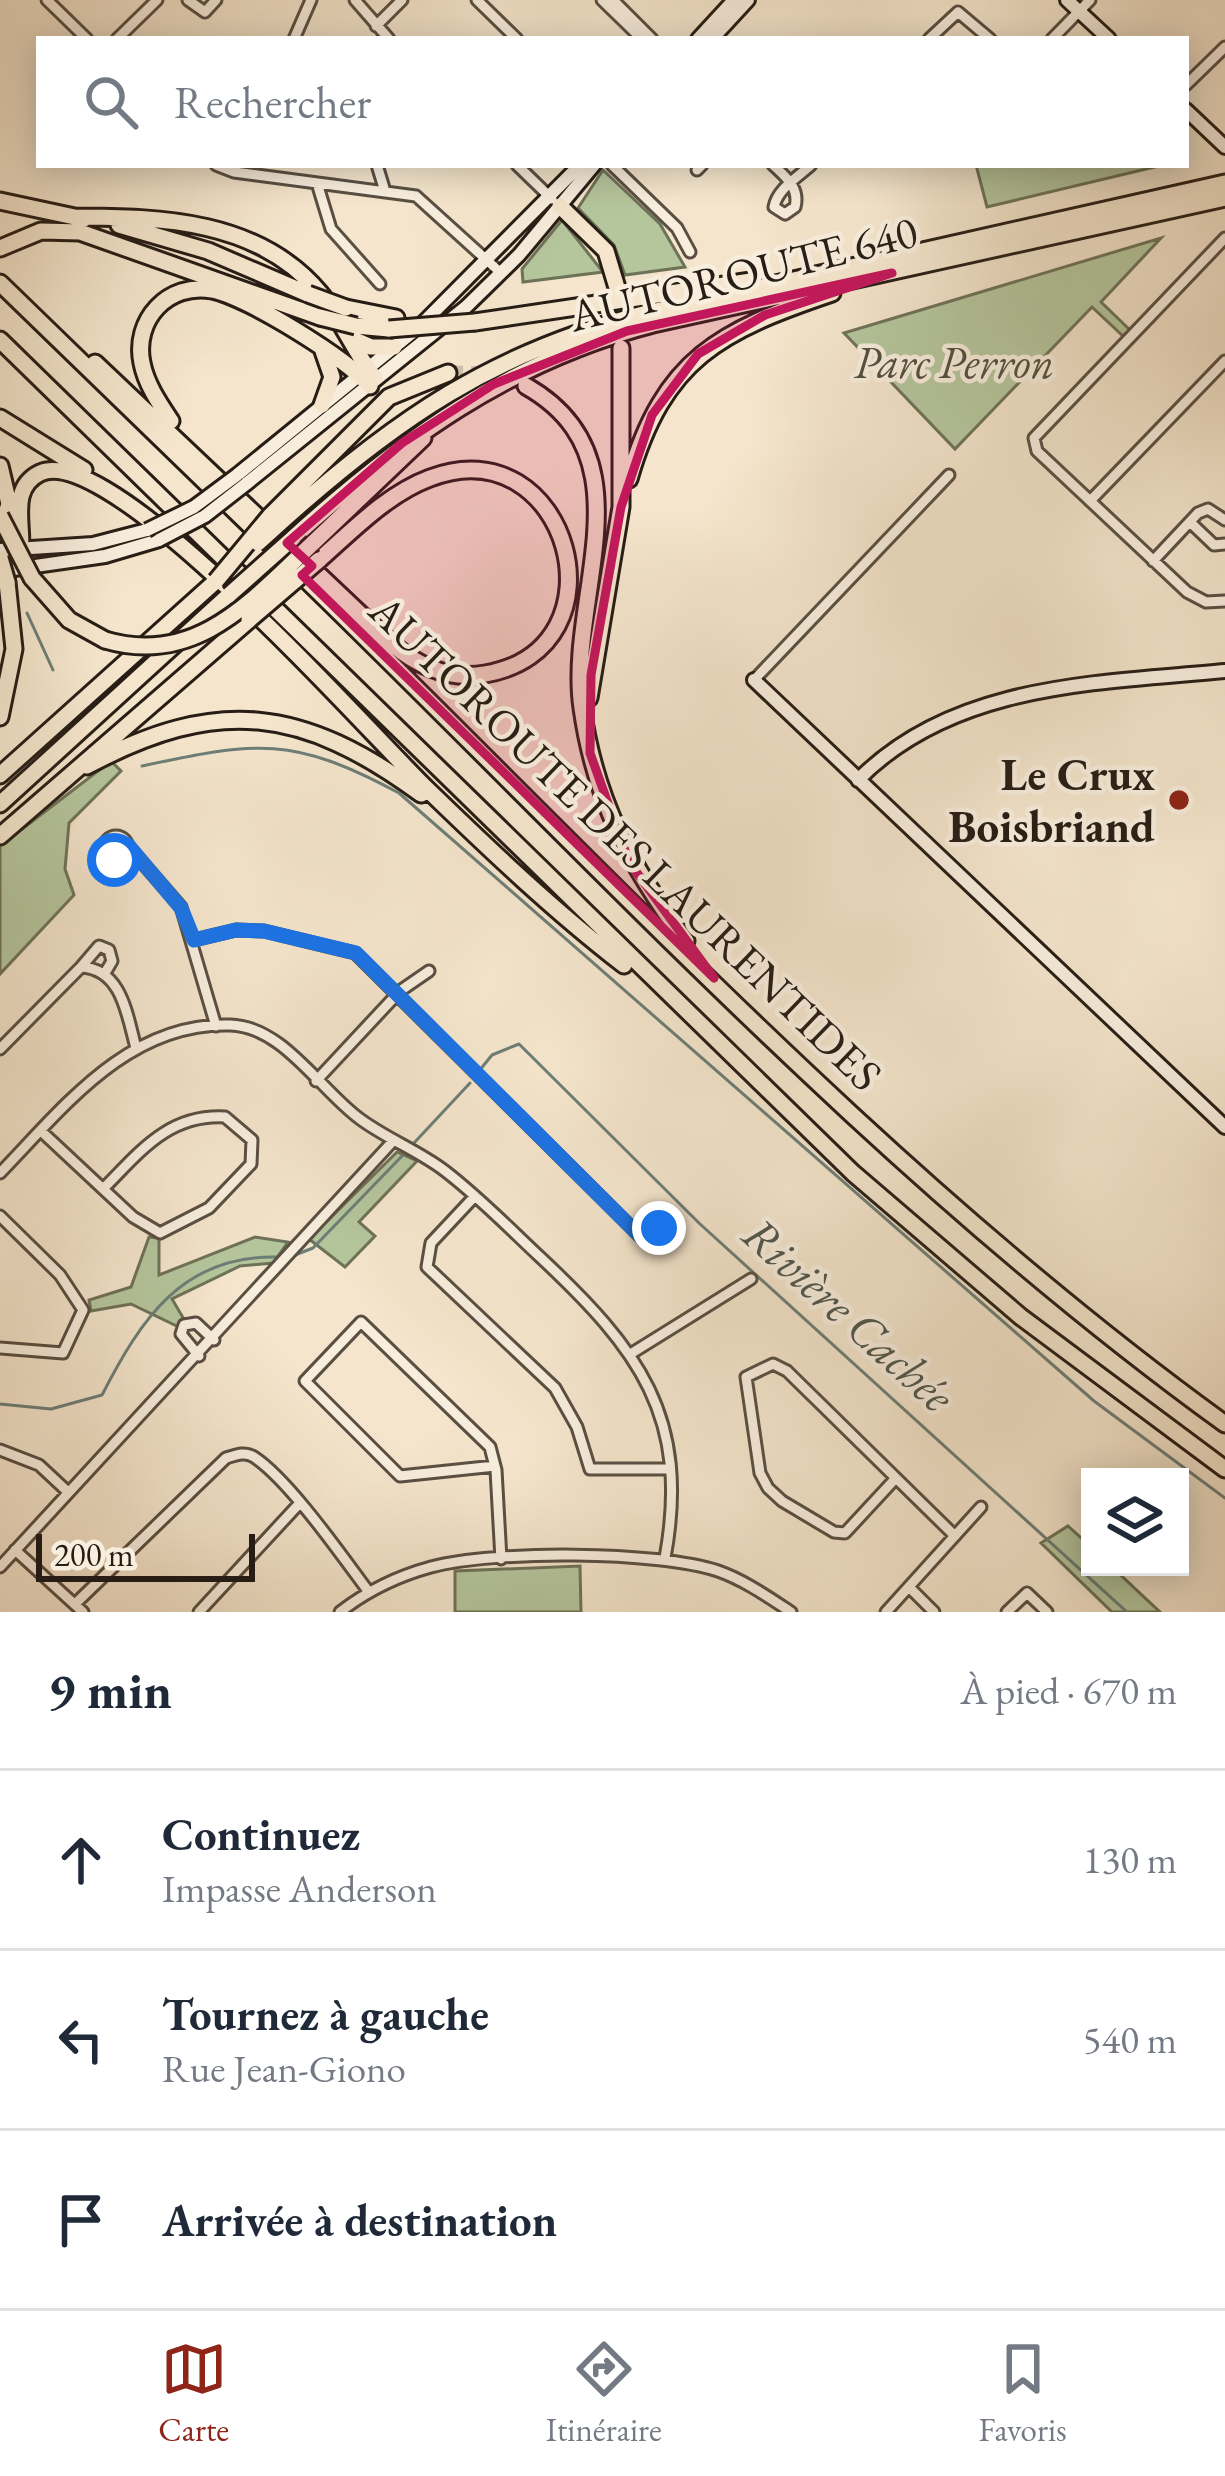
<!DOCTYPE html>
<html lang="fr">
<meta charset="utf-8">
<style>
body{margin:0;font-family:"EB Garamond",serif;background:#f6f6f7;color:#1f2937}
.controls{position:absolute;right:36px;bottom:36px;display:grid;overflow:hidden;border-radius:0px;box-shadow:0 6px 30px #0003}
.controls button{width:108px;height:108px;display:grid;place-items:center;padding:0;border:0;border-bottom:3px solid #e0e1e3;background:#fff;color:#1f2937;font:60px sans-serif}
.scale{position:absolute;left:36px;bottom:30px;width:219px;box-sizing:border-box;padding-left:12px;border:6px solid #271d15;border-top:0;font-size:33px;line-height:42px;white-space:nowrap;color:#271d15;-webkit-text-stroke:9px #f8eede;paint-order:stroke}
.stop{position:absolute;width:36px;height:36px;margin:-27px;border:9px solid #1a73e8;border-radius:50%;background:#fff}
.stop.end{background:#1a73e8;border-color:#fff;box-shadow:0 3px 12px #0008}
.list{margin:0;padding:0;list-style:none}
h2{display:flex;justify-content:space-between;align-items:center;height:156px;margin:0;padding:0 48px;font-size:51px}
h2 small{font-size:39px;font-weight:400;color:#747a83}
.list li{display:grid;grid-template-columns:78px 1fr auto;gap:36px;align-items:center;box-sizing:border-box;height:180px;padding:0 48px;border-top:3px solid #e0e1e3}
.list b{display:block;font-size:45px;white-space:nowrap}
.list p{margin:0;font-size:39px;white-space:nowrap;color:#747a83}
.list em{font-size:39px;font-style:normal;color:#747a83}
.icon{flex:none;width:66px;height:66px;fill:none;stroke:currentColor;stroke-width:2;stroke-linecap:round;stroke-linejoin:round}
.map{position:relative;flex:none;width:1225px;height:1612px;overflow:hidden}
.search{position:absolute;background:#fff;box-shadow:0 6px 30px #0003;left:36px;right:36px;top:36px;height:132px;display:flex;align-items:center;gap:30px;box-sizing:border-box;padding:0 42px;border-radius:0px;color:#747a83;font-size:45px}
.sheet{height:696px;background:#fff}
nav{display:flex;justify-content:space-around;align-items:center;box-sizing:border-box;height:168px;border-top:3px solid #e0e1e3;background:#fff;font-size:33px;color:#747a83}
nav a{display:grid;justify-items:center;gap:6px}
nav .on{color:#8f2418}
.map>svg:first-child{display:block}
</style>
<div class="map">
<svg width="1225" height="1612" viewBox="0 0 1225 1612">
<rect width="100%" height="100%" fill="#f4e5cc"/>
<filter id="stains"><feTurbulence type="fractalNoise" baseFrequency=".00167" numOctaves="4"/><feColorMatrix values="0 0 0 0 .2 0 0 0 0 .09 0 0 0 0 .02 0 0 0 .5 -.17"/></filter>
<radialGradient id="worn" r=".72"><stop offset=".6" stop-color="#630" stop-opacity="0"/><stop offset="1" stop-color="#630" stop-opacity=".3"/></radialGradient>
<path fill="#b5c69d" stroke="#6e7259" stroke-width="3" d="M976,165H1163L987,207Z
M603,170L660,224L685,267L625,275L614,245L578,208Z
M562,220L603,272L523,282L522,269Z
M1161,238L1101,302L1131,331L1123,336L1092,307L955,449L844,333Z
M111,761L121,771L69,823L65,869L74,895L0,974V846Z
M397,1152L417,1161L359,1222L375,1236L345,1267L309,1239Z
M149,1237L159,1238V1275L255,1237L288,1242L273,1263L240,1266L172,1299L185,1321L181,1328L131,1304L91,1311L89,1300L131,1287Z
M1068,1526L1090,1546V1567H1112L1160,1612H1112L1041,1543Z
M580,1566L581,1612H455V1571Z"/>
<g fill="none" stroke-linecap="round" stroke-linejoin="round">
<path stroke="#6d7e77" stroke-width="3" d="M27,613L53,670
M142,766C257,741 293,736 399,793L1094,1401L1225,1498
M479,1071L492,1055L519,1044L700,1224L1127,1612
M414,1143L470,1083
M295,1255L313,1248L402,1156
M0,1404L51,1409L102,1395C141,1319 183,1254 279,1257"/>
<path stroke="#cbbda7" stroke-width="15" stroke-dasharray="15 8" stroke-linecap="butt" d="M448,373L489,374"/>
<defs>
<path id="street" d="M47,0L87,39
M188,0L205,12L216,0
M355,0L389,39
M477,0L517,39
M602,0L642,39
M613,0L652,39
M376,26L402,0
M117,39L157,0
M294,39L311,0
M929,39L958,12L990,39
M1052,39L1090,0
M1186,85L1225,47
M216,165L234,172L416,196L501,273
M377,165L384,188
M517,165L552,199
M612,165L677,228L690,252
M773,165C786,177 800,188 795,207L785,214L774,207C777,189 798,177 811,165
M697,170L702,165
M317,183L331,229L380,284
M1225,238L1034,438L1037,451L1187,592L1206,602L1225,601
M1090,501L1225,361
M1191,523L1214,545L1225,544
M1153,561L1198,513L1208,509L1225,520
M754,680L949,475
M104 848a12 12 0 1 1 24 0a12 12 0 1 1-24 0Z
M127,845L181,907L216,1026
M194,940L236,930L264,931L355,953L643,1239L659,1230L664,1219L674,1223L669,1234L659,1230
M81,967L99,946L109,950L112,961L105,973
M0,1049L81,967C122,969 127,1015 136,1048
M316,1081L400,991L429,971
M41,1131L133,1217L160,1233L209,1208L251,1164L252,1140L225,1117C168,1114 140,1152 103,1189
M0,1173C64,1107 128,1022 230,1025C283,1026 320,1090 360,1119C387,1139 419,1151 445,1171C479,1197 509,1228 540,1257C638,1349 691,1416 665,1558
M475,1196L431,1243L427,1267L555,1388L577,1427L590,1469H670
M0,1216L60,1275L83,1310L63,1353L0,1348
M632,1353L751,1279
M199,1356L181,1334L184,1325L196,1323L214,1340
M0,1450L39,1465L68,1492
M495,1466L400,1476L305,1381L361,1322L490,1447L496,1470L501,1559
M895,1479L845,1533L834,1532L782,1501L768,1488L760,1473L746,1377L773,1364L787,1371L955,1536
M15,1550L83,1612
M0,1567L393,1141
M909,1587L934,1612
M75,1604L226,1458C236,1455 245,1451 254,1457C289,1480 342,1556 368,1591
M199,1612L298,1505
M340,1612C367,1591 398,1576 431,1567C494,1550 657,1551 718,1571C744,1580 768,1597 791,1612
M886,1612L981,1507
M1007,1612L1027,1593L1047,1612"/>
<path id="secondary" d="M1067,0L1109,39
M698,39L734,0
M712,39L748,0
M1186,110L1225,147
M237,475L420,326L580,165
M246,484L466,307L519,255L594,165
M0,550L93,544L147,530
M0,571L105,556L159,540
M754,680L1225,1127
M858,780C953,683 1099,683 1225,671"/>
<path id="highway" d="M0,201L84,219
M560,206L606,251L618,291
M74,217C162,217 259,220 320,293C342,320 354,352 375,378
M119,225L208,251L308,294
M0,248L41,231L80,232L320,317
M0,283L266,541
M346,308L396,318
M475,322L751,281
M356,326L389,329
M350,338L371,347H394
M0,340L853,1173L1021,1317L1225,1469
M95,363L392,644C419,667 450,680 485,674C631,649 568,425 430,478C387,494 352,531 319,560
M526,386C653,458 566,598 582,708C595,801 631,867 686,941
M322,405L332,377L323,351
M0,418L84,470
M171,421C159,403 146,384 142,363C133,320 168,282 212,290C249,298 346,358 370,386
M0,466L9,504L0,532
M629,479C664,358 720,331 832,293
M270,516L389,397L448,373
M279,524C394,420 494,351 647,313L1225,183
M293,538C401,440 509,361 653,324L1225,198
M313,543L423,438
M0,560L20,556C25,529 7,489 40,473C112,440 372,736 427,789C490,850 554,911 624,965
M292,566C595,860 882,1176 1225,1424
M32,578L69,620L105,640
M589,698L621,507V348
M0,717L14,649L7,582
M87,766C218,696 302,707 421,794
M0,775L216,581
M0,804L229,595
M0,836L249,620"/>
</defs>
<use href="#street" stroke="#5a4f43" stroke-width="15"/>
<use href="#secondary" stroke="#271d15" stroke-width="18"/>
<use href="#highway" stroke="#271d15" stroke-width="21"/>
<use href="#street" stroke="#f8eede" stroke-width="9"/>
<use href="#secondary" stroke="#f8eede" stroke-width="12"/>
<use href="#highway" stroke="#f4e5cc" stroke-width="15"/>
<defs>
<path id="secondary-bridge" d="M147,530L194,507L237,475
M159,540L205,516L246,484"/>
<path id="highway-bridge" d="M308,294L346,308
M320,317L356,326
M389,329L475,322
M0,516L32,578
M258,543L279,524
M0,558L7,582
M216,581L270,516
M229,595L293,538
M249,620L319,560
M105,640C196,667 252,600 313,543"/>
</defs>
<use href="#secondary-bridge" stroke="#271d15" stroke-width="18" stroke-linecap="butt"/>
<use href="#highway-bridge" stroke="#271d15" stroke-width="21" stroke-linecap="butt"/>
<use href="#secondary-bridge" stroke="#f8eede" stroke-width="12"/>
<use href="#highway-bridge" stroke="#f4e5cc" stroke-width="15"/>
</g>
<g fill="none" stroke-linecap="round" stroke-linejoin="round">
<path stroke="#1a73e8" stroke-width="15" d="M114,860L125,856L128,845L181,908L194,940L236,930L264,931L356,953L643,1239L650,1240L659,1228"/>
</g>
<path fill="#c2185b" fill-opacity="0.2" stroke="#c2185b" stroke-width="9" stroke-linejoin="round" d="M892,273L765,315L698,354L652,415L621,507L591,675L590,753L629,862L714,978L302,575L312,566L287,543L402,443L494,384L627,331Z"/>
<circle fill="#8f2418" stroke="#f8eede" stroke-width="4.5" cx="1179" cy="800" r="12"/>
<g text-anchor="middle" stroke-width="9" stroke-linejoin="round" paint-order="stroke">
<g font-size="45" fill="#271d15" stroke="#f8eede">
<text transform="translate(743 273) rotate(-14)" y="16">AUTOROUTE 640</text>
<text transform="translate(626 842) rotate(44)" y="16">AUTOROUTE DES LAURENTIDES</text>
</g>
<g font-size="45" font-style="italic" fill="#52503e" stroke="#f8eede">
<text x="954" y="378">Parc Perron</text>
</g>
<g font-size="45" font-weight="bold" fill="#271d15" stroke="#f8eede" text-anchor="end">
<text x="1155" y="790">Le Crux<tspan x="1155" dy="52">Boisbriand</tspan></text>
</g>
<g font-size="48" font-style="italic" fill="#50564e" stroke="#f8eede">
<text transform="translate(849 1314) rotate(42)" y="17">Rivière Cachée</text>
</g>
</g>
<rect width="100%" height="100%" filter="url(#stains)"/>
<rect width="100%" height="100%" fill="url(#worn)"/>
</svg>
<div class="controls">
<button><svg class="icon" aria-label="layers" viewBox="0 0 24 24"><path d="M12 4l9 5-9 5-9-5zM3 14l9 5 9-5"/></svg></button>
</div>
<div class="scale">200 m</div>
<div class="stop" style="left:114px;top:860px"></div>
<div class="stop end" style="left:659px;top:1228px"></div>
<div class="search"><svg class="icon" aria-label="search" viewBox="0 0 24 24"><circle cx="10" cy="10" r="6"/><path d="M15 15l6 6"/></svg>Rechercher</div>
</div>
<section class="sheet">
<h2>9 min<small>À pied · 670 m</small></h2>
<ul class="list">
<li><svg class="icon" aria-label="ahead" viewBox="0 0 24 24"><path d="M12 20V5M6 11l6-6 6 6"/></svg><div><b>Continuez</b><p>Impasse Anderson</p></div><em>130 m</em></li>
<li><svg class="icon" aria-label="left" viewBox="0 0 24 24"><path d="M17 20v-9H6M10 6l-5 5 5 5"/></svg><div><b>Tournez à gauche</b><p>Rue Jean-Giono</p></div><em>540 m</em></li>
<li><svg class="icon" aria-label="arrive" viewBox="0 0 24 24"><path d="M6 21V4h12l-3 4 3 4H6"/></svg><div><b>Arrivée à destination</b></div></li>
</ul>
</section>
<nav>
<a class="on"><svg class="icon" aria-label="map" viewBox="0 0 24 24"><path d="M3 6l6-2 6 2 6-2v14l-6 2-6-2-6 2zM9 4v14M15 6v14"/></svg>Carte</a>
<a><svg class="icon" aria-label="directions" viewBox="0 0 24 24"><path d="M12 3l9 9-9 9-9-9zM9 14v-3h6M13 9l2 2-2 2"/></svg>Itinéraire</a>
<a><svg class="icon" aria-label="saved" viewBox="0 0 24 24"><path d="M7 4h10v16l-5-4-5 4z"/></svg>Favoris</a>
</nav>
